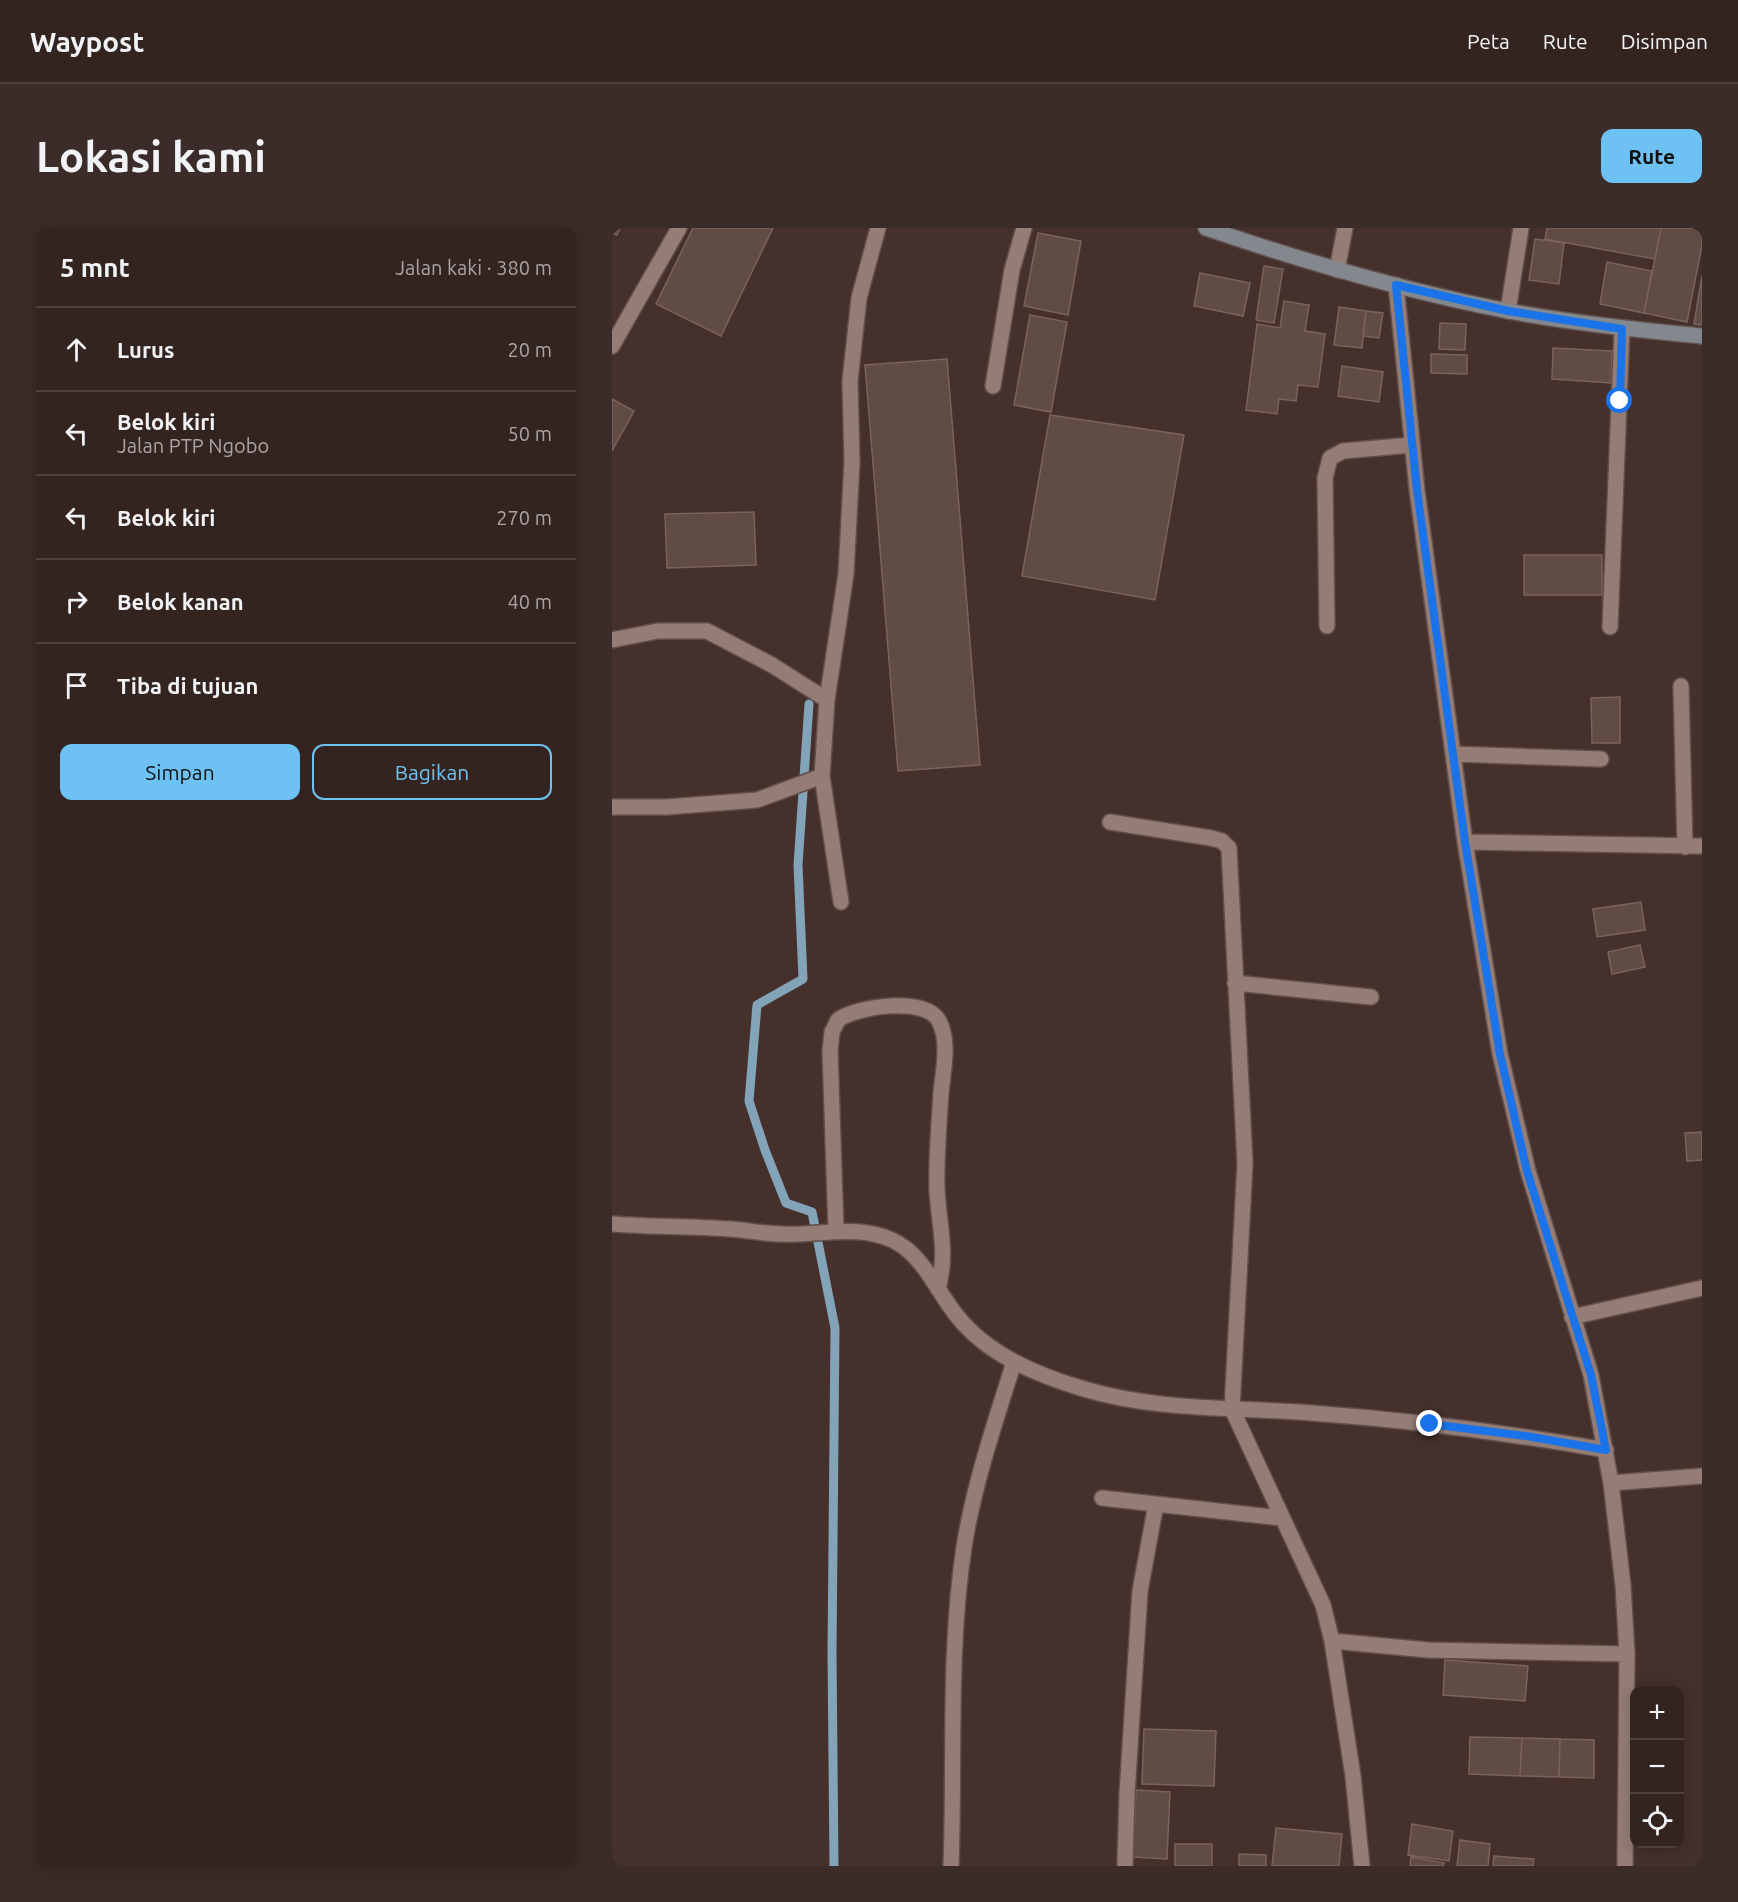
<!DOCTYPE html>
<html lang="id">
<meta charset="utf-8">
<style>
body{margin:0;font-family:Ubuntu,sans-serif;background:#3c2c29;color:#f1f3f6}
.controls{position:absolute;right:18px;bottom:18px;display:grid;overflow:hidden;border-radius:12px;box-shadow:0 3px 15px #0003}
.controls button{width:54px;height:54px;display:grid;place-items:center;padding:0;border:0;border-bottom:2px solid #4e413e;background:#342420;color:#f1f3f6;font:30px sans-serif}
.stop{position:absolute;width:18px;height:18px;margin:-14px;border:4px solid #1a73e8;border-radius:50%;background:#fff}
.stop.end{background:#1a73e8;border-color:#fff;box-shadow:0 2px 6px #0008}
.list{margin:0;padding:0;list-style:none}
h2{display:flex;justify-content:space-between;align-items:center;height:78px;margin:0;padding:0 24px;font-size:26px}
h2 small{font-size:20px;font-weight:400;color:#a9a4a5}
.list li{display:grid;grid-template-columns:39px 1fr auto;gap:18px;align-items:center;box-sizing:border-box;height:84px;padding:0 24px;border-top:2px solid #4e413e}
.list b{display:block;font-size:22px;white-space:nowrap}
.list p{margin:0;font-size:20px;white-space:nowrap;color:#a9a4a5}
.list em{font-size:20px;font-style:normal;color:#a9a4a5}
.actions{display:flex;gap:12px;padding:18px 24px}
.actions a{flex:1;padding:14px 0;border:2px solid #6ec2f3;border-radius:12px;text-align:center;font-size:21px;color:#6ec2f3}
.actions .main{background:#6ec2f3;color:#111}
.icon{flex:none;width:33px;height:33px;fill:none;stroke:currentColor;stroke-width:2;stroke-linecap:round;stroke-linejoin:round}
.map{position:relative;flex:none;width:1090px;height:1638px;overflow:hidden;border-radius:12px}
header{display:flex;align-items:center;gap:36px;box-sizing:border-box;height:84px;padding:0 30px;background:#342420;border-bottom:2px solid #4e413e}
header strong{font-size:28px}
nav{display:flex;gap:33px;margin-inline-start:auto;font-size:21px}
.intro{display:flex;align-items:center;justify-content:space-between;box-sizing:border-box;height:144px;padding:0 36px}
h1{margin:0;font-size:42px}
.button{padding:15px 27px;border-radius:12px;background:#6ec2f3;color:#111;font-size:21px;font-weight:700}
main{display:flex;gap:36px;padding:0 36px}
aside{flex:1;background:#342420;border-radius:12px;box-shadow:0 3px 15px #0003}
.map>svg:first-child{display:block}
</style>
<header>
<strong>Waypost</strong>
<nav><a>Peta</a><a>Rute</a><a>Disimpan</a></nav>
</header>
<div class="intro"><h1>Lokasi kami</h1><a class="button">Rute</a></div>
<main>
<aside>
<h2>5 mnt<small>Jalan kaki · 380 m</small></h2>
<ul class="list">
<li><svg class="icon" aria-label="ahead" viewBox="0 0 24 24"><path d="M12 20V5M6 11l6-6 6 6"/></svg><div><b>Lurus</b></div><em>20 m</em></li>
<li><svg class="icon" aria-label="left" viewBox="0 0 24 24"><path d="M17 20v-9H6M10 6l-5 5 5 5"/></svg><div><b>Belok kiri</b><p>Jalan PTP Ngobo</p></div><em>50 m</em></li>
<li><svg class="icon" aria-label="left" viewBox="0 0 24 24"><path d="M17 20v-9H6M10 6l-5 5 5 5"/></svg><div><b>Belok kiri</b></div><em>270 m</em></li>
<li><svg class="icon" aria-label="right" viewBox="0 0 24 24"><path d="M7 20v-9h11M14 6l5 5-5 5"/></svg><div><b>Belok kanan</b></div><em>40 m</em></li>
<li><svg class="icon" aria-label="arrive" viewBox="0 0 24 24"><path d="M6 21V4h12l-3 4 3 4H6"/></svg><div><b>Tiba di tujuan</b></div></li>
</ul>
<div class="actions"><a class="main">Simpan</a><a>Bagikan</a></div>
</aside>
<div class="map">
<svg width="1090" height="1638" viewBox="0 0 1090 1638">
<rect width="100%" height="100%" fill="#45302b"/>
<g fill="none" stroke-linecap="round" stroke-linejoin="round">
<path stroke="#83a3b8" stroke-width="9" d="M197,476L186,637L191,751L145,777L137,873L153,922L174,975L200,984L223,1100L220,1424L222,1638"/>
</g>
<path fill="#614b45" stroke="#7b635d" stroke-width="1.5" d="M0,0H8L5,7L0,5Z
M81,0H161L109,108L44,76Z
M935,0H1049L1043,31L933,11Z
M1049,0H1090V17L1075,94L1032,85Z
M426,5L469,13L456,87L412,78Z
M923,11L952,15L947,56L917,52Z
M995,34L1040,43L1032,85L988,76Z
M652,38L671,41L662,95L644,92Z
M588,45L638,55L631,88L582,78Z
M1090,48V97L1082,96Z
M672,73L697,77L693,103L713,106L706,159L686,157L684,173L667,171L665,186L634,182L645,96L668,100Z
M727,79L754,83L750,120L722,117Z
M754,83L771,85L767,110L751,108Z
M418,87L455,94L439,184L402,177Z
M828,95L854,96L853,122L827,121Z
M941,120L1000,123L999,155L940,151Z
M819,126L855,127V146L819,145Z
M335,131L368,537L286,543L253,137Z
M730,138L771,144L767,174L726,168Z
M0,171L22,183L0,223Z
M438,187L572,207L543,372L410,348Z
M142,284L144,337L55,340L53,286Z
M912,327H990V367H912Z
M1008,469V515H980L979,470Z
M1029,674L1033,702L985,709L981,681Z
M1028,717L1033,739L1000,746L996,724Z
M1090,904V932L1075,933L1073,905Z
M833,1432L916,1438L913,1473L831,1467Z
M532,1501L604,1503L602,1558L530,1556Z
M858,1509L910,1510L908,1548L857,1546Z
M910,1510L948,1511L947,1549L908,1548Z
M948,1511L982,1512V1550L947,1549Z
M524,1562L558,1564L555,1631L521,1629Z
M800,1596L841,1603L837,1633L796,1627Z
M664,1600L730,1606L727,1638H660Z
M848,1612L878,1616L876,1638H845Z
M563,1616H600V1638H563Z
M627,1626L654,1627V1638H627Z
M882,1628L922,1631L921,1638H881Z
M799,1629L832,1635L831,1638H798Z"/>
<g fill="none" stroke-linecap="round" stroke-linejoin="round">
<defs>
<path id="lane" d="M725,42L733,0
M381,158L400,42L412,0
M0,412L46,403H95L160,437L215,472
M210,548L229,674
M0,579H55L145,572L210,548L215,472L234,346L240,234L238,153L247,70L266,0"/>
<path id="street" d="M784,57L805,262L853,614L888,826L916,943L979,1147L999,1255L1011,1357L1015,1426L1013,1638
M896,83L909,0
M0,118L67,0
M715,398L713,250L718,230L731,223L800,217
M998,399L1010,101
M1069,458L1073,619
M841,526L989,531
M498,594L599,610L610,613L617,620L633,935L620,1181L711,1377L720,1413L741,1548L750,1638
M853,614L1090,618
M623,755L759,769
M0,996C39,999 78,998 117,1001C135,1002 152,1006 170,1006C207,1008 245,996 280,1012C311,1026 324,1062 345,1088C376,1127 425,1147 472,1161C545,1183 623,1179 699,1185C798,1192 896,1205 994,1222
M224,1002L218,823L220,804L226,792C245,778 314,768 327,793C338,814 331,843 329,865C327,897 324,930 325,962C327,999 336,1023 326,1061
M960,1089L1090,1060
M999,1255L1090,1248
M490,1270L669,1290
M720,1413L816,1422L1015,1426
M339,1638C343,1532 336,1425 352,1319C362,1256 383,1195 402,1134
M513,1638L515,1566L528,1363L544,1276"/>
<path id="secondary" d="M594,0C693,34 794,63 896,83C960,95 1025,102 1090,108"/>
</defs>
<use href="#lane" stroke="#604e4a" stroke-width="18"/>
<use href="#street" stroke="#604e4a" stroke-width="18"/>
<use href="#secondary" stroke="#604e4a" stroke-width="18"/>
<use href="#lane" stroke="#957d76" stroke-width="15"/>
<use href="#street" stroke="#957d76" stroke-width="15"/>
<use href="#secondary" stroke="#83888f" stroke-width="15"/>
</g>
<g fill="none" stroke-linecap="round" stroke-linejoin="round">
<path stroke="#1a73e8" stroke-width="8" d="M818,1196L914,1208L994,1222L979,1147L915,943L888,826L853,614L805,262L784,57L896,83L1010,101L1008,173"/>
</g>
</svg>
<div class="controls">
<button>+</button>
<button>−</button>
<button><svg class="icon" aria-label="locate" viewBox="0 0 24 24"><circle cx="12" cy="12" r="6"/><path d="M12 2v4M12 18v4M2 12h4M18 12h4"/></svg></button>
</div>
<div class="stop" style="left:1008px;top:173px"></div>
<div class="stop end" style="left:818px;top:1196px"></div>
</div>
</main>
